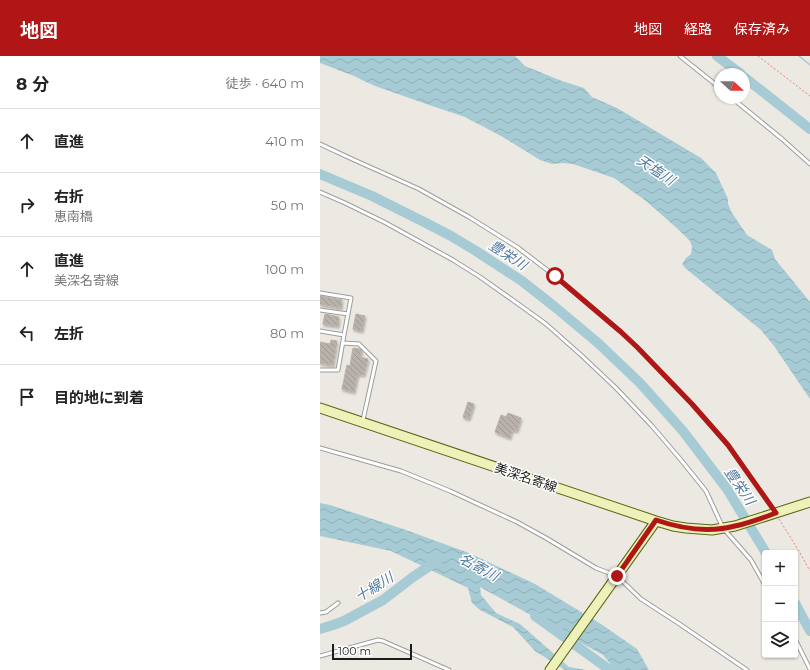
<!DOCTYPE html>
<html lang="ja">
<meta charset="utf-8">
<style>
body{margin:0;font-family:Montserrat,"Noto Sans JP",sans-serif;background:#f6f6f6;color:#222}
.controls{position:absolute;right:12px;bottom:12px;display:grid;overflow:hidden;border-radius:4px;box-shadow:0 1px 3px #0004}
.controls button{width:36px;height:36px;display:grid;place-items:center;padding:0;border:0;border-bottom:1px solid #e0e0e0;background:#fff;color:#222;font:20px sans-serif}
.compass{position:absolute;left:394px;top:12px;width:36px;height:36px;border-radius:50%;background:#fff;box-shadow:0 1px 3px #0004;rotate:111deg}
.scale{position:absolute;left:12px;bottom:10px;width:80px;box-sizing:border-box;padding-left:4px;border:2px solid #1c1c1c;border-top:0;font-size:11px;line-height:14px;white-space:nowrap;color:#1c1c1c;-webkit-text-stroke:3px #fff;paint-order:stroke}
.stop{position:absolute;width:12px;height:12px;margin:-9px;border:3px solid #b11616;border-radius:50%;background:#fff}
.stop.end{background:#b11616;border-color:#fff;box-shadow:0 1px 4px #0008}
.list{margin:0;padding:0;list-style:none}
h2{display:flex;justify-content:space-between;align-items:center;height:52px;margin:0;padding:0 16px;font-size:17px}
h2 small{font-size:13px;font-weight:400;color:#767676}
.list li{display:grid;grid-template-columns:26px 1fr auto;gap:12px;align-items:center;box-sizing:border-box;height:64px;padding:0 16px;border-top:1px solid #e0e0e0}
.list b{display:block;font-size:15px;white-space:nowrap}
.list p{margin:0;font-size:13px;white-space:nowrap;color:#767676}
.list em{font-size:13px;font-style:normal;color:#767676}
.icon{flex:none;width:22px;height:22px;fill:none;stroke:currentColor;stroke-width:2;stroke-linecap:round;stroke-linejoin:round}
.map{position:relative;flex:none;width:490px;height:614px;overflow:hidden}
header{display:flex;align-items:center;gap:24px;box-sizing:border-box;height:56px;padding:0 20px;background:#b11616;color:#fff}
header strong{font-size:19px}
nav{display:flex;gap:22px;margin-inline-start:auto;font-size:14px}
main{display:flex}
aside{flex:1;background:#fff}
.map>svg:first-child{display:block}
</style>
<header>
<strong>地図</strong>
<nav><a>地図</a><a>経路</a><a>保存済み</a></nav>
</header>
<main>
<aside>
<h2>8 分<small>徒歩 · 640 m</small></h2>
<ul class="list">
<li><svg class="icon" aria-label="ahead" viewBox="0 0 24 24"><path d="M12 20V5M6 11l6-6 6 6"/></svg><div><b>直進</b></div><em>410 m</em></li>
<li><svg class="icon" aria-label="right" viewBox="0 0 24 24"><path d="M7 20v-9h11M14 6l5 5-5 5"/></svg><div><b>右折</b><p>恵南橋</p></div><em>50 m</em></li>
<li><svg class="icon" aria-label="ahead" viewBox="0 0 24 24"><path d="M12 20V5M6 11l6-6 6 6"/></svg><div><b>直進</b><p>美深名寄線</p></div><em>100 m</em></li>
<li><svg class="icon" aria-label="left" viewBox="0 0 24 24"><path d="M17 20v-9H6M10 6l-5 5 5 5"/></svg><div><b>左折</b></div><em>80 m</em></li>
<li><svg class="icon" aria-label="arrive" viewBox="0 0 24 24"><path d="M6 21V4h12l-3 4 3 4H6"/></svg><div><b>目的地に到着</b></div></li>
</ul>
</aside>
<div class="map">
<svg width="490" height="614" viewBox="0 0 490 614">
<defs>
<pattern id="water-waves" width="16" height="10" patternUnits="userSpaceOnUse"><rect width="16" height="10" fill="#a7cbd5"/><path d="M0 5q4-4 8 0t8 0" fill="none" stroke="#8faeb6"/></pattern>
<pattern id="building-back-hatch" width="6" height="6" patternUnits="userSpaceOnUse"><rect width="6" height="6" fill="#b9b2ac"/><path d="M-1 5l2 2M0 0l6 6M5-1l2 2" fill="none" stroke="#9e9893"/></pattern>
<filter id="shadow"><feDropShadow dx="1" dy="2" stdDeviation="1" flood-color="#0004"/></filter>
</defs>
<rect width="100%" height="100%" fill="#ece9e2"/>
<path fill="url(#water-waves)" d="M0,0H195L205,10L242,25L264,32L272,41L297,52L381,102L396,117L408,143V148L412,157L427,179L452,194L455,203L490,246V343L454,290L441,274L365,212L362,208L366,202L371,198L372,191L370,185L359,174L326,145L294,122L253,108L243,107L232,108L220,104L181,80L145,61L112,50L55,30L44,25L34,20L0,7Z
M0,447L10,449L83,473L149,497L215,528L281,568L317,593L329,614H293L294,612L283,599L160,531L161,539L176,557L200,568L249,611L266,614H245L215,595L193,571L160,554L152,547L148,532L71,495L0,480Z"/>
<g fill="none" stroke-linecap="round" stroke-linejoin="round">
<path stroke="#a7cbd5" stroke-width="1.5" d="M479,0L490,9"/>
<path stroke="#a7cbd5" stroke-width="10" d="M397,0L421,18
M424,21L490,73
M0,118L52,140L106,167L131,180L156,195L202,225L235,251L278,287L320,327L363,375L407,433L446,497
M475,547L490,575
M215,560L290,614
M0,573L13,569L24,565L63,544L93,521L117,505"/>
</g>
<path fill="url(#building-back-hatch)" stroke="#bcb0a6" filter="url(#shadow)" d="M0,240L22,244L21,252L0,248Z
M5,258L19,261L18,270L3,268Z
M36,258L45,260L42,275L33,273Z
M11,284L17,285L13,309L0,307V286L10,288Z
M33,292L40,293L42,295L40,301L48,303L44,319L38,318L34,336L22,333L27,309L30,310Z
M148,346L154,348L149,363L143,361Z
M188,357L201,362L197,375L192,374L190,382L175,376L181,359L186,361Z"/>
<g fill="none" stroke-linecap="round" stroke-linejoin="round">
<defs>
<path id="lane" d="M360,0L400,32
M412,42L462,83L490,108
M0,88L32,103L99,133L149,161L197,191L235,220L301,276L317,291L372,348L408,389L455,456
M0,136L25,147L64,166L133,204L160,221L194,245L226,268L261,299L296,332L332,370L361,404L386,435L403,472L431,504L445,529
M0,237L31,242L28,258
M0,254L28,258L24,279
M0,275L24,279L18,314H0
M23,287L39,288L56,305L43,364
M0,392L81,415L130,435L197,466L226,482L276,512L297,520L321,543L358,567L427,614
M0,557L6,556L18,547
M475,583L490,613
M0,600L58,584L63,585L129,614"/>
<path id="secondary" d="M0,352L336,465L353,470L366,472L392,474L415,470L490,446
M230,614L336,465"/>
</defs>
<use href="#lane" stroke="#9d9d9d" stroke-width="5"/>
<use href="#secondary" stroke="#5c6510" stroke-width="11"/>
<path stroke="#e98276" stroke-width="1" stroke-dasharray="2 2" stroke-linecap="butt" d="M438,0L490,40
M459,463L479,495L490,515"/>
<use href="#lane" stroke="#fff" stroke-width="3"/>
<use href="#secondary" stroke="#eff1bb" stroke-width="9"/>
</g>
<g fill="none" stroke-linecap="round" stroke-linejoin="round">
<path stroke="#b11616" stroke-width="5" d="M235,220L301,276L317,291L372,348L408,389L456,457C442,462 429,467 415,470C388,477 362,473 336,464L297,520"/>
</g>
<g text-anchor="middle" stroke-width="3" stroke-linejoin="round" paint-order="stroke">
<g font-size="13" fill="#1c1c1c" stroke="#fff">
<text transform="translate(206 421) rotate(19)" y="5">美深名寄線</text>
</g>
<g font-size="14" font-style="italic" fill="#537aa0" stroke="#fff">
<text transform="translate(336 114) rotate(34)" y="5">天塩川</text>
<text transform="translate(188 199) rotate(33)" y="5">豊栄川</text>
<text transform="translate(420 430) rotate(56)" y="5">豊栄川</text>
<text transform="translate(159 511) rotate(28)" y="5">名寄川</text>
<text transform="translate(54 531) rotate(-32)" y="5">十線川</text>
</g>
</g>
</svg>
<div class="controls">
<button>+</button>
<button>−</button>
<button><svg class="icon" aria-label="layers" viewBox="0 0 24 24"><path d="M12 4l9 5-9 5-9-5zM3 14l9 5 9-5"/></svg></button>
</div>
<svg class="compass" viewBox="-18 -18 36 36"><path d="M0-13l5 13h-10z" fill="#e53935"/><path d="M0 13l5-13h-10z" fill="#767676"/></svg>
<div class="scale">100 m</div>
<div class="stop" style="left:235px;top:220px"></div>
<div class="stop end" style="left:297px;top:520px"></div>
</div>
</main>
